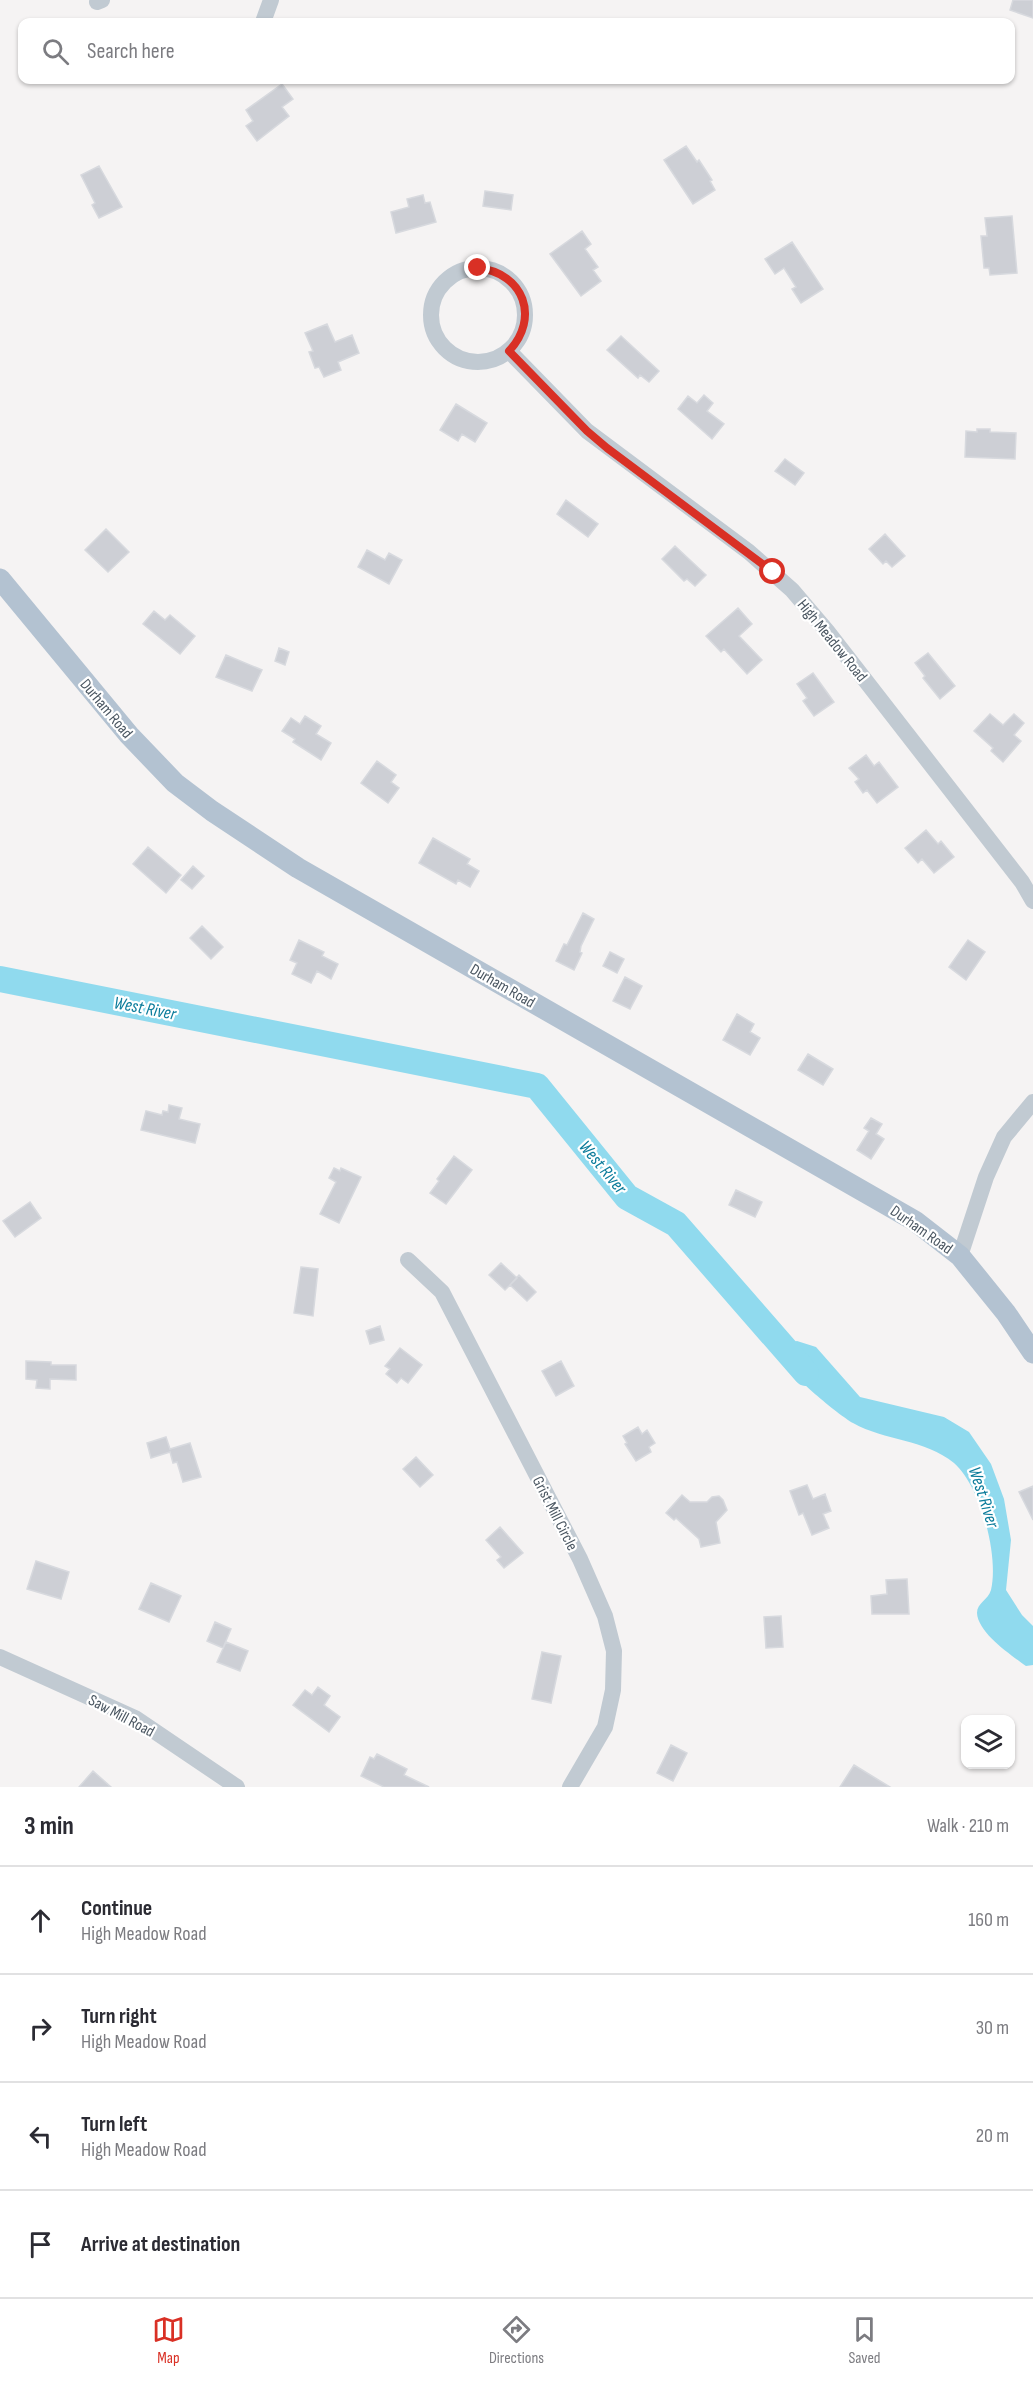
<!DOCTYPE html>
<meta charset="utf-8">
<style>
body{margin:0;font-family:"Sofia Sans Condensed",sans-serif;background:#f2f2f3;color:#2b2b33}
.controls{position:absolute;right:18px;bottom:18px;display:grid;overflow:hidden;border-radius:12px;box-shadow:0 2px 4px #0004}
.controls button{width:54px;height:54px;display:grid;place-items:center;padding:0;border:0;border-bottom:2px solid #e1e1e2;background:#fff;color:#2b2b33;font:30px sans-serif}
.stop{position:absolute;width:18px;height:18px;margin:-14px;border:4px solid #d93025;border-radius:50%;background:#fff}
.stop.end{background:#d93025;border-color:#fff;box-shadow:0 2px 6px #0008}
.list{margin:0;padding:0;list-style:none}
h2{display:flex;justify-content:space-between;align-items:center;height:78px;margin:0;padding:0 24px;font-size:26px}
h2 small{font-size:20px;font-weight:400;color:#7c7c81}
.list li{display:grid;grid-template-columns:39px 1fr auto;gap:18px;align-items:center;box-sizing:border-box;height:108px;padding:0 24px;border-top:2px solid #e1e1e2}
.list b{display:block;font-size:22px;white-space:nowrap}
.list p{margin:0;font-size:20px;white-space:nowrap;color:#7c7c81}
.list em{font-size:20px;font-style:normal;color:#7c7c81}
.icon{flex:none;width:33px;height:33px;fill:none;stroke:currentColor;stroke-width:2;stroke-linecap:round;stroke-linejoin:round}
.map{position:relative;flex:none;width:1033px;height:1787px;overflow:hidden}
.search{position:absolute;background:#fff;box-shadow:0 2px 4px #0004;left:18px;right:18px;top:18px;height:66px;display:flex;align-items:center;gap:15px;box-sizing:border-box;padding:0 21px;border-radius:12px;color:#7c7c81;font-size:22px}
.sheet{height:510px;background:#fff}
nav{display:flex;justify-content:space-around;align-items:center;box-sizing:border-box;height:84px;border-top:2px solid #e1e1e2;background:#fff;font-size:16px;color:#7c7c81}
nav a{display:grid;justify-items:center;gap:3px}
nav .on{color:#d93025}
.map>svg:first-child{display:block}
</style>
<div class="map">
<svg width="1033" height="1787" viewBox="0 0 1033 1787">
<rect width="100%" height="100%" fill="#f5f3f3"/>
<path fill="#90daee" d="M797,1341L816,1347L860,1397L944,1417L969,1432L991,1464L1004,1499L1011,1540L1006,1590L1022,1615L1033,1626V1665L1026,1666C1011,1655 978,1633 977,1613C977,1603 988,1600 991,1590C999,1556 981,1487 954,1463C925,1439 885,1441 853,1423C839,1415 788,1374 784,1359C782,1352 784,1349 788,1343Z"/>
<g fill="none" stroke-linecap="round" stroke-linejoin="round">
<path stroke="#90daee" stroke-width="26" d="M0,979L537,1086L627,1197L676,1224L806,1373"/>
</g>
<path fill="#cdcfd5" stroke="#d7d9de" stroke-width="1.5" d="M1013,0H1033V18L1010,10Z
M282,84L293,99L282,107L289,116L257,141L246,126L253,121L246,110Z
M686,146L697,162L699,160L712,180L710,181L715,190L693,204L664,160Z
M99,166L122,207L99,218L92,205L95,203L81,175Z
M485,191L513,195L511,210L483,206Z
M423,195L425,203L430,202L436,222L396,233L391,212L409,207L407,199Z
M1012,216L1017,273L990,275L989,268H984L981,236H987L985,218Z
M582,231L591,244L585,249L598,267L593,270L601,281L581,296L550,254Z
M792,242L823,289L801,303L792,289L796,287L784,268L775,274L765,259Z
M327,324L335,342L352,335L359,353L338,362L341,370L324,377L319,367L315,368L309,352L313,351L305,333Z
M621,336L659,371L649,382L640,375L638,378L607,350Z
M704,395L713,403L707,411L724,424L712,439L678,409L688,396L697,403Z
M456,404L487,423L475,442L462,434L458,441L440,430Z
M977,429H990V432L1016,433L1015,459L965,457L966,431L977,432Z
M785,459L804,473L795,485L775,471Z
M566,500L598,524L588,537L557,514Z
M106,529L129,552L108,572L85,550Z
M885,534L905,556L892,567L886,561L883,564L869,549Z
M675,546L706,575L695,586L687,579L684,581L662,559Z
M367,550L385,560L389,553L402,560L389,584L358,567Z
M738,608L752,624L739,636L762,660L747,674L724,649L721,652L706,636Z
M154,611L165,620L170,615L195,636L180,654L143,624Z
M279,648L289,652L285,665L275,661Z
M928,653L955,686L940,699L923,678L925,676L915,663Z
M226,655L262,670L252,691L216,677Z
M813,673L834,702L814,716L803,701L807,698L797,684Z
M990,714L1003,725L1014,714L1024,723L1014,735L1021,741L1003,762L991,751L993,748L974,731Z
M305,716L321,726L316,734L331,743L321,760L293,742L295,739L282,731L291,718L300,724Z
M866,755L874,766L879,762L898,787L877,803L867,790L863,793L855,782L859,779L849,768Z
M377,761L396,775L391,782L399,788L388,803L361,783Z
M926,830L938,844L941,841L954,857L934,873L922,859L918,863L905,848Z
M433,838L470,859L467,864L479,871L470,887L458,880L456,884L419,863Z
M148,847L181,875L166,893L133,864Z
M193,866L204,876L192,889L181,880Z
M583,913L594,919L581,946L580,952L582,953L574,970L556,961L564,944L567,945Z
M202,926L223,947L211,959L190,938Z
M299,940L324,952L322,956L338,964L331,979L317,971L311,983L292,974L297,963L290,960Z
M968,940L985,952L966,980L949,967Z
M610,952L624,959L617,973L603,966Z
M625,977L642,986L630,1009L613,1001Z
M737,1014L754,1024L750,1032L760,1038L750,1055L723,1040Z
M808,1054L833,1069L823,1085L798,1070Z
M169,1105L182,1108L179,1119L200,1124L195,1143L141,1130L146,1111L162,1115L163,1111L168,1112Z
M871,1118L882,1124L876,1134L884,1139L871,1159L857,1150L869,1131L864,1128Z
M454,1156L472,1170L446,1204L430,1193L439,1181L437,1179Z
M334,1168L340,1171L341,1168L361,1177L339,1223L320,1214L336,1182L329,1178Z
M736,1190L762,1202L755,1217L729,1205Z
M30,1202L41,1218L15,1237L3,1221Z
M501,1263L517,1278L505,1290L489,1275Z
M301,1267L318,1269L313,1316L294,1313Z
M519,1275L536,1292L527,1301L510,1285Z
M380,1326L384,1340L370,1344L366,1331Z
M400,1348L422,1365L408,1383L401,1378L397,1383L386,1374L390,1369L385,1366Z
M26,1361L51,1362V1365H76V1380L50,1379V1389L36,1388L37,1380L26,1379Z
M561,1361L574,1386L556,1396L542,1371Z
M638,1427L642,1434L647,1430L655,1443L649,1447L651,1452L636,1461L625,1444L627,1443L623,1436Z
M166,1437L170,1449L190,1443L201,1477L183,1482L177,1462L173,1463L170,1452L151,1458L147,1443Z
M416,1457L433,1475L420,1487L403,1469Z
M807,1485L813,1499L825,1494L831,1511L823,1514L829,1528L812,1535L803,1513L799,1515L790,1491Z
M1033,1486V1520L1019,1492Z
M682,1495L690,1502H707L712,1497L719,1496L723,1500L727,1510L716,1522L720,1543L701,1547L699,1539L676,1518L674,1520L666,1513Z
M500,1527L523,1553L504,1568L497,1560L501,1557L486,1540Z
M36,1561L69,1572L61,1599L27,1589Z
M907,1579L909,1614H872L871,1596L887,1594L886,1580Z
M151,1583L181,1596L169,1622L139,1609Z
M781,1616L783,1647L766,1648L764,1617Z
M215,1622L231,1629L223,1648L207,1641Z
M226,1642L248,1651L240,1671L217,1662Z
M542,1652L561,1656L551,1703L532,1699Z
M318,1687L330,1696L324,1705L340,1717L329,1732L293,1705L305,1690L312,1695Z
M671,1745L687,1753L673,1781L657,1773Z
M377,1754L407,1769L404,1775L429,1787H384L361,1776L370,1757L374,1759Z
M854,1765L890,1787H840Z
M93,1771L111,1787H79Z"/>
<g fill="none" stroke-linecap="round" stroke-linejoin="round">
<path stroke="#c1cad2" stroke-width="16" d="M97,2L102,0
M263,22L271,0
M431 315a47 47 0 1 1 94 0a47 47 0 1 1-94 0Z
M509,351L587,431L749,552L792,590L827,631L1022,882L1033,901
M960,1256L986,1177L1004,1137L1033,1102
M408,1260L442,1292L580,1559L605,1616L614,1651L613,1690L605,1727L570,1787
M0,1657L135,1718L237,1787"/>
<path stroke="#b3c2d1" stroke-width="21" d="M0,579L129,735L175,783L212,811L298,868L915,1221L960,1256L1006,1313L1033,1353"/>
</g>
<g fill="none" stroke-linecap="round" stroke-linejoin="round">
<path stroke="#d93025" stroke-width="8" d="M478,268C524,273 540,318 509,351L587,431L607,448L773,572"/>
</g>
<g text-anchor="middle" stroke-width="4.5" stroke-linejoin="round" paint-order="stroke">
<g font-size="16" fill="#4a5661" stroke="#fff">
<text transform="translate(833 640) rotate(51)" y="6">High Meadow Road</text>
<text transform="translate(107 708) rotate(50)" y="6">Durham Road</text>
<text transform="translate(503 985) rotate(30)" y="6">Durham Road</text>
<text transform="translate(922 1229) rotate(35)" y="6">Durham Road</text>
<text transform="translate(556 1513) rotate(63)" y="6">Grist Mill Circle</text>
<text transform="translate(122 1715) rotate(28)" y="6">Saw Mill Road</text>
</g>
<g font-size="18" font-style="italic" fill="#0c7c9b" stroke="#fff">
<text transform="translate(145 1008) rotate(11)" y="6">West River</text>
<text transform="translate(603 1167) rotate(50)" y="6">West River</text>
<text transform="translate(984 1497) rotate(72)" y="6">West River</text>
</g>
</g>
</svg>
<div class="controls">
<button><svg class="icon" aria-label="layers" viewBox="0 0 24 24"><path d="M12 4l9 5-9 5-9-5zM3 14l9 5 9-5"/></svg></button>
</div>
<div class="stop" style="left:773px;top:572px"></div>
<div class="stop end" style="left:478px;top:268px"></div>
<div class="search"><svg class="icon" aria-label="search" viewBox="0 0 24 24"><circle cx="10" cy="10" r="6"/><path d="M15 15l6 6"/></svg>Search here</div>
</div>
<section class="sheet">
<h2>3 min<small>Walk · 210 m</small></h2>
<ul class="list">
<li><svg class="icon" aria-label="ahead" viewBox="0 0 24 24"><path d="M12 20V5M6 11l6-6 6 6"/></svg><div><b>Continue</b><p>High Meadow Road</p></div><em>160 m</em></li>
<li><svg class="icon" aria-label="right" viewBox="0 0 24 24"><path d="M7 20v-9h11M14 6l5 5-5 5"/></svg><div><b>Turn right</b><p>High Meadow Road</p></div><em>30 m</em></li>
<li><svg class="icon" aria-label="left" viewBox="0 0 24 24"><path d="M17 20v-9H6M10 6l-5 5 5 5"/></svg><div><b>Turn left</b><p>High Meadow Road</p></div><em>20 m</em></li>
<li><svg class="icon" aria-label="arrive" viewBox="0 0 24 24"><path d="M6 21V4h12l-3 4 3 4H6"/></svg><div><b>Arrive at destination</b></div></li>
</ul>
</section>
<nav>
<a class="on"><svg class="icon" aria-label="map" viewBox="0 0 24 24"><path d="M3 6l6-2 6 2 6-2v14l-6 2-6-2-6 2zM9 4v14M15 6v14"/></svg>Map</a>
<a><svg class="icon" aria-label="directions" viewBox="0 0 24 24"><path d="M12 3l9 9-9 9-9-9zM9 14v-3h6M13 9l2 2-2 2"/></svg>Directions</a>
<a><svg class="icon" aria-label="saved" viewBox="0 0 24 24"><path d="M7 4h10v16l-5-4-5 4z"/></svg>Saved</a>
</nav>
